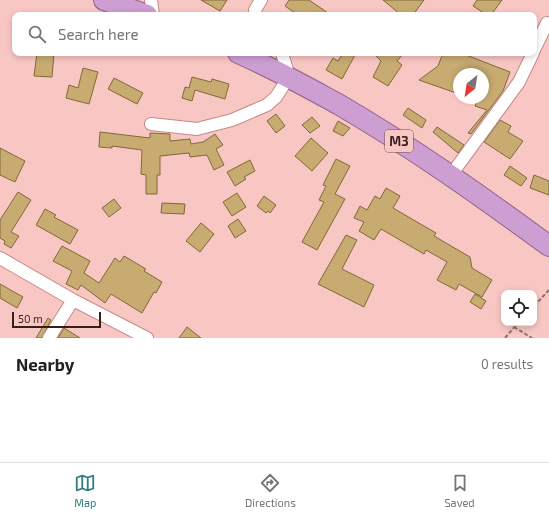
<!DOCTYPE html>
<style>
body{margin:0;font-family:"Exo 2",sans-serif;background:#f6f6f6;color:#202124}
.controls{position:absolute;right:12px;bottom:12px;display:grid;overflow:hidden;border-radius:8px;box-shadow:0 2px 6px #0003}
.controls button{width:36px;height:36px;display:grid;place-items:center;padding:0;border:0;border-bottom:1px solid #e0e0e0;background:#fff;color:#202124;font:20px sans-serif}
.compass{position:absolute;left:453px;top:68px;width:36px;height:36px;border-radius:50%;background:#fff;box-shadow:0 2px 6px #0003;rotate:210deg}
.scale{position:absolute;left:12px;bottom:10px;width:89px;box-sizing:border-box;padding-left:4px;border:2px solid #351f1d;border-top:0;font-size:11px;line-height:14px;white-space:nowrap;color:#351f1d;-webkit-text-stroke:3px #f9c7c3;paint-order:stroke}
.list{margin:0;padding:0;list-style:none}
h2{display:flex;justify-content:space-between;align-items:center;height:52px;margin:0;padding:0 16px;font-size:17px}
h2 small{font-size:13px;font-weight:400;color:#757577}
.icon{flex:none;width:22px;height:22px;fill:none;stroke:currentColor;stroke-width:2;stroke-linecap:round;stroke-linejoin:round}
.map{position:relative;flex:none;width:549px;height:338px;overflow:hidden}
.search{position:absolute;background:#fff;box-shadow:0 2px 6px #0003;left:12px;right:12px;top:12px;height:44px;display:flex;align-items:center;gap:10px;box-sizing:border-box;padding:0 14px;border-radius:8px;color:#757577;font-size:15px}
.sheet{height:124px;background:#fff}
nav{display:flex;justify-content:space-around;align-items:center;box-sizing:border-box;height:56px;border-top:1px solid #e0e0e0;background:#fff;font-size:11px;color:#757577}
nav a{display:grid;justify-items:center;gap:2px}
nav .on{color:#347c83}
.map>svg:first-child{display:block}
</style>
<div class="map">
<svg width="549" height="338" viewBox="0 0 549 338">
<rect width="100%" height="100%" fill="#f9c7c3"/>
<path fill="#c8ab71" stroke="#806838" d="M201,0H227L220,11Z
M289,0H309L331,15H298L285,6Z
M383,0H424L413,15L400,14Z
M477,0H502L491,15H487L473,6Z
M37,53H54L52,77L34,76Z
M343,53H356L342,79L326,70L333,58L338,61Z
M373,53H404L397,61L402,65L388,86L373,77L381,61Z
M443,53H461L510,72L503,91L471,134L468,133L487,110L475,106L478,98H483V74H459V94L419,80L438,66Z
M83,68L98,72L89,104L66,98L69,85L78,88Z
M192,77L211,82L212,79L229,84L225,99L195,90L192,101L182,98L185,87L189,88Z
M114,78L143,93L137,104L108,89Z
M408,108L426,120L422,128L403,115Z
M276,114L285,126L276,133L267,121Z
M312,117L320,126L310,133L302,125Z
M500,120L511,126L508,132L523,141L510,159L484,142Z
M338,121L350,128L343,136L333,131Z
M437,127L464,145L458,153L433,132Z
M100,132L150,138V133L170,134V141L190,139L191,144L203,142L215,134L223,145L216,149L224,165L214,170L207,155L190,157L189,153L160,156V175H157V194H146V175L141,174L142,150L112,146V148L99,147Z
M311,138L328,153L312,171L295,156Z
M0,148L25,161L15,182L0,175Z
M336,159L350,166L335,194L345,199L317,250L302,242L324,202L319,200L326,186L323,185Z
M250,160L255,171L244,177L246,179L235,186L227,172Z
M510,166L527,178L521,186L504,175Z
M534,175L549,181V195L530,188Z
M386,188L400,196L393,208L436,233L434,236L470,257L472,268L492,280L482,297L459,284L456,290L437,280L447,262L426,250L424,254L381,229L374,240L359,231L364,222L354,218L360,206L367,210L375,196L380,199Z
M18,192L31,200L11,232L19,236L11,248L4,244L5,241L0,238V220Z
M237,193L246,207L232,216L223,202Z
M264,196L276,205L270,213L268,211L266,213L257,206Z
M114,199L121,208L109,217L102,208Z
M162,203L185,204L184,214L161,213Z
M45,209L56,215L54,217L78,230L70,244L36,225Z
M238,219L246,231L235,238L228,226Z
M201,223L214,234L200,252L186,241Z
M346,235L357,240L342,269L374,285L364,307L318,284Z
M62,246L90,261L84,273L99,283L115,258L120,262L124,256L146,269L144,271L162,282L156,293L154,292L142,313L111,294L105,303L81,285L78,290L66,284L72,271L53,261Z
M0,284L23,297L17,308L0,298Z
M475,294L486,301L481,309L470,302Z
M48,318L51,320L42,338H36Z
M187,327L201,338H179Z
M64,328L80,338H58Z"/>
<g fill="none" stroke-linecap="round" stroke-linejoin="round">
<defs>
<path id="minor" d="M151,0L153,15
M256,15L255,10L261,0
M534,50L547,23
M151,124L197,129L232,120L267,105L276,97L289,77L282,53
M451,175L519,82L533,53
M0,258L73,300L147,338
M49,338L73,300"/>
<path id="trunk" d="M104,0L147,15
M238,53C273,68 305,86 338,104C412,147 481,196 549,246"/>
</defs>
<use href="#minor" stroke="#c58a86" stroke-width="14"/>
<use href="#trunk" stroke="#8f618b" stroke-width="22"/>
<path stroke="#936f6c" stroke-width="2" stroke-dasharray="4 2" stroke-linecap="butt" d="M534,306L549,290
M514,327L532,338
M505,338L518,323"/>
<use href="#minor" stroke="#fff" stroke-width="12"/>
<use href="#trunk" stroke="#cc9ed2" stroke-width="20"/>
</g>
<g text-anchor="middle" stroke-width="4" stroke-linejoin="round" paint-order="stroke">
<rect fill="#f9c7c3" stroke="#70514f" stroke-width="1" x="385" y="130" width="28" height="22" rx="3"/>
<g font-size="13" font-weight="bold" fill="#351f1d">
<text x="399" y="146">M3</text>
</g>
</g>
</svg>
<div class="controls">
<button><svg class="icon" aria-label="locate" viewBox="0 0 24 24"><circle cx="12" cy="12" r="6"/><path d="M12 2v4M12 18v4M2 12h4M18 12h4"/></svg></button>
</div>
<svg class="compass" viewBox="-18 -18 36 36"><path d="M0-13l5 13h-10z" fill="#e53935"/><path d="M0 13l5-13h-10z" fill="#757577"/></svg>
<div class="scale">50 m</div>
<div class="search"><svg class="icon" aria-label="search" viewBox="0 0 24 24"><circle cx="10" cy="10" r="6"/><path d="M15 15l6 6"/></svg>Search here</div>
</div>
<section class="sheet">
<h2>Nearby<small>0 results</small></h2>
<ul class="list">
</ul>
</section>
<nav>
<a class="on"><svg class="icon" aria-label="map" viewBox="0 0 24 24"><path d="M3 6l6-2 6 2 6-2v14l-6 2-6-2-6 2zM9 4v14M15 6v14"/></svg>Map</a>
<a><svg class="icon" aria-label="directions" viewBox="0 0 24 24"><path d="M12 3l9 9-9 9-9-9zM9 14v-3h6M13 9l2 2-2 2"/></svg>Directions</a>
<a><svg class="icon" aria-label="saved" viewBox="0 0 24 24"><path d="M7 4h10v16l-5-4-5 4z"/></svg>Saved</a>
</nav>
